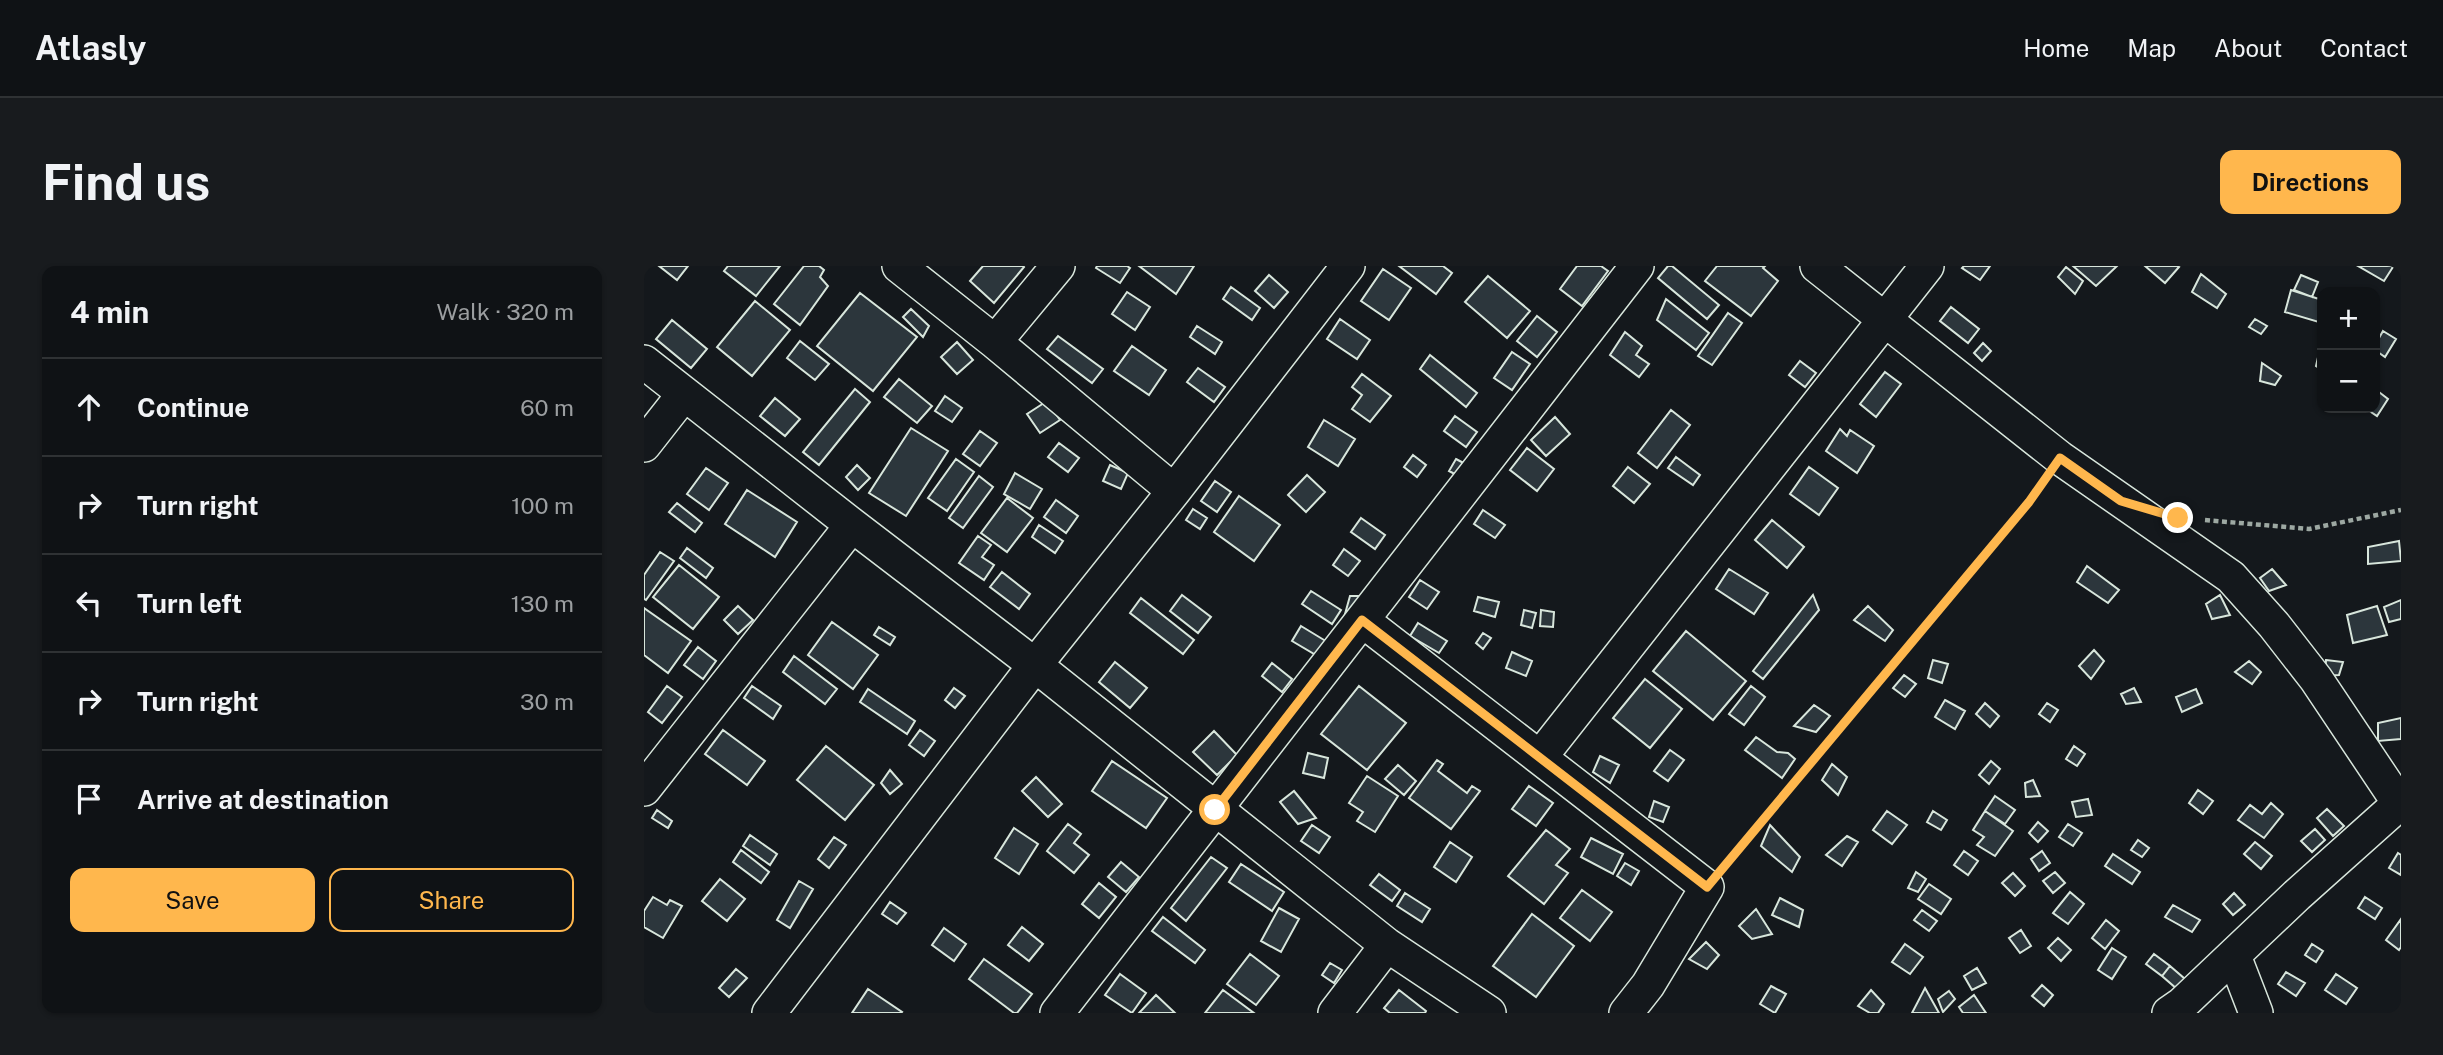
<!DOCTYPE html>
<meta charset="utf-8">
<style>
body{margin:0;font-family:"Public Sans",sans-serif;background:#181b1e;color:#f1f3f6}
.controls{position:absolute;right:21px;top:21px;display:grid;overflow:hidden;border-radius:14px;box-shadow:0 2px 5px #0004}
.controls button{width:63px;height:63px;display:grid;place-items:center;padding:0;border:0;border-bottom:2px solid #2f3234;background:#0f1215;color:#f1f3f6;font:35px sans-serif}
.stop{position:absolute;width:21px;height:21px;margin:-16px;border:5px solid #ffb74d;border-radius:50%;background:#fff}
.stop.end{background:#ffb74d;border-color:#fff;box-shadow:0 2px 7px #0008}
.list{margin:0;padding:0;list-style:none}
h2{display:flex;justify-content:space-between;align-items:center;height:91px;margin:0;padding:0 28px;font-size:30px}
h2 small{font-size:23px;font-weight:400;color:#9b9ea0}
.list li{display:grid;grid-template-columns:46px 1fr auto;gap:21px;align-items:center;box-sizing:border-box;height:98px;padding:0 28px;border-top:2px solid #2f3234}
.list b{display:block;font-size:26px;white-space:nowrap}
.list em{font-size:23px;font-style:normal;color:#9b9ea0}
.actions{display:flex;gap:14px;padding:21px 28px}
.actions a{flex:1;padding:16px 0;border:2px solid #ffb74d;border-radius:14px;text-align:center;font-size:24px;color:#ffb74d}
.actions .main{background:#ffb74d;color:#111}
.icon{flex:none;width:38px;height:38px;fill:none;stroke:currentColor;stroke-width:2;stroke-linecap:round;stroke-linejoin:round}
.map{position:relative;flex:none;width:1757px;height:747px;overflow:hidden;border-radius:14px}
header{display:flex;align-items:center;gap:42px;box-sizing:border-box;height:98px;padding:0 35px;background:#0f1215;border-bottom:2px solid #2f3234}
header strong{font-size:33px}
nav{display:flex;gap:38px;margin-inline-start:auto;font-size:24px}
.intro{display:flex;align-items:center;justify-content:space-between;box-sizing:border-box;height:168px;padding:0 42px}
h1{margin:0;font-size:49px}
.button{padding:18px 32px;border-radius:14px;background:#ffb74d;color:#111;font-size:24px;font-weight:700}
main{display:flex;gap:42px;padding:0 42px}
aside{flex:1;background:#0f1215;border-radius:14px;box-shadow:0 2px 5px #0004}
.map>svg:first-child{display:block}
</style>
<header>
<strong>Atlasly</strong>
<nav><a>Home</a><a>Map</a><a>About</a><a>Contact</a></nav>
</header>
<div class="intro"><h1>Find us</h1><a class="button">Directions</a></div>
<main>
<aside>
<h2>4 min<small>Walk · 320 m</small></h2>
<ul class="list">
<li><svg class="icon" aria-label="ahead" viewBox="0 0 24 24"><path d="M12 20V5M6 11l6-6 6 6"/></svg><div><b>Continue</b></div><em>60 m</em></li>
<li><svg class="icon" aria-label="right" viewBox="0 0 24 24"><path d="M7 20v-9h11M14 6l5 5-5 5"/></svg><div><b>Turn right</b></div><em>100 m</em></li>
<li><svg class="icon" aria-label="left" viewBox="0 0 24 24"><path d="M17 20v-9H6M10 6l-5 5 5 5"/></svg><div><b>Turn left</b></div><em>130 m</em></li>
<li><svg class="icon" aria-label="right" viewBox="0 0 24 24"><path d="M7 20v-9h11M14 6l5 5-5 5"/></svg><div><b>Turn right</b></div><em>30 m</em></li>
<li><svg class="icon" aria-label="arrive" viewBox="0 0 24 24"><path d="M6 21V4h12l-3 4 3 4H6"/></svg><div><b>Arrive at destination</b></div></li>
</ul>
<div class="actions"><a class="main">Save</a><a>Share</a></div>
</aside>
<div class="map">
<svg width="1757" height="747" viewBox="0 0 1757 747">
<rect width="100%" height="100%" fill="#14181c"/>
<path fill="#2c363c" stroke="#d8e6dc" stroke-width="2" d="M15,0H44L33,14Z
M84,0H136L112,30L80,5Z
M160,0H175L180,4L176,11L184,20L156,59L130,38Z
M339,0H379L380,1L350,37L326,15Z
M453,0H483L486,2L476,17L452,2Z
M495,0H550L532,28Z
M755,0H799L808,7L792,28Z
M933,0H957L964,5L938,40L916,23Z
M1024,0H1028L1075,39L1063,53L1014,12Z
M1073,0H1121L1119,2L1134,15L1107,50L1061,15Z
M1320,0H1346L1336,14L1318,2Z
M1429,0H1473L1452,20Z
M1501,0H1533L1535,1L1521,17Z
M1714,0H1747L1749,1L1740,15Z
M1422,1L1439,15L1431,28L1414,11Z
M739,3L767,22L745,54L717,35Z
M1557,8L1582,28L1573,42L1548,26Z
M625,9L644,26L630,42L611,25Z
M1657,9L1674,16L1668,31L1650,24Z
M844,10L886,45L863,72L821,36Z
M587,21L616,42L608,54L579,33Z
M1647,24L1678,34V57L1641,46Z
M483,26L506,41L491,64L468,48Z
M216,27L273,71L229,125L173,80Z
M1022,33L1065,67L1052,84L1013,54Z
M111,35L146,64L108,110L73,81Z
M1307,41L1335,63L1324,77L1296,55Z
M267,43L285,60L279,71L259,51Z
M1084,47L1098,57L1068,99L1054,90Z
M893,50L913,66L893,91L873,75Z
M696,53L726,74L713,93L683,73Z
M1611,53L1623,60L1617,68L1605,61Z
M28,54L63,83L47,102L12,73Z
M553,60L578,76L571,88L546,71Z
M1739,65L1752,73L1741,91L1731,84V79Z
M981,66L998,80L992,89L1005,98L995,111L966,89Z
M414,70L459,103L448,117L403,83Z
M156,75L185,98L171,114L143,92Z
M313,76L329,94L313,108L297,91Z
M1339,77L1347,85L1338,95L1330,87Z
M1677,78L1678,79V104L1672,100Z
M488,80L522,104L505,129L470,105Z
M868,86L886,98L868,124L850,112Z
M786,89L833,127L822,141L776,103Z
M1156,95L1172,107L1161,121L1145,109Z
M1618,97L1637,110L1631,119L1616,115Z
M554,102L581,121L570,136L543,116Z
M1241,106L1257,118L1232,151L1216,138Z
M718,108L747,130L726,156L708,143L718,129L708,121Z
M255,113L288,140L273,157L240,131Z
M211,123L226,136L175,199L159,186Z
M1731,123L1744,133L1733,150L1721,142H1731Z
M301,130L318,142L308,156L291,145Z
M131,132L156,153L141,170L116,150Z
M403,135L416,154L396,167L383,148Z
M1027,144L1046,159L1013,202L994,187Z
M811,150L833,166L822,181L800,165Z
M911,151L926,168L902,190L887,174Z
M680,154L711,173L694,200L664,181Z
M267,162L304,185L262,250L225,227Z
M1196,163L1203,170L1206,164L1230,180L1213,207L1182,185Z
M336,165L353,177L336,200L319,188Z
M415,177L435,192L424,206L404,191Z
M883,182L910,203L893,225L866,204Z
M769,189L782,199L773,211L760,201Z
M1032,191L1056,209L1049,219L1024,202Z
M312,193L330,206L303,245L284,232Z
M812,193L827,201L820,213L805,205Z
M213,199L226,212L214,224L202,211Z
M466,199L484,207L477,223L459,215Z
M984,201L1006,218L990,237L969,220Z
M1165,201L1194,222L1175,249L1146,228Z
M62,202L84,217L65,244L43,228Z
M371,207L398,223L386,243L360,228Z
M663,209L681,226L662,246L644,229Z
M335,210L349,221L319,262L305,252Z
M571,215L587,226L573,246L557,235Z
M103,224L153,256L131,291L81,258Z
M595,230L636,259L610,295L570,266Z
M363,232L389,252L363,286L337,267Z
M412,234L434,250L422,267L400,251Z
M33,237L58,257L51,266L25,246Z
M549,243L563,252L556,263L542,254Z
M839,244L861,259L851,272L830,258Z
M717,252L741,269L731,283L707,266Z
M1128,254L1160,281L1143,302L1111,274Z
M395,259L419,275L411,287L388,271Z
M334,270L347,279L338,291L350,299L340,314L315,297Z
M1755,275L1757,295L1724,298V281Z
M43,282L69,302L62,312L36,292Z
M700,283L716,295L704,310L689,299Z
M16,286L30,295L2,334L0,333V309Z
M35,299L75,331L49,363L9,331Z
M1443,300L1475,324L1464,337L1433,316Z
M1085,303L1124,327L1110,348L1072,323Z
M1628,303L1642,319L1625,325L1616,312Z
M358,306L386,328L375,343L346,321Z
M776,314L795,326L783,343L765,331Z
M667,325L697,344L688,358L658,338Z
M538,329L567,351L554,367L526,345Z
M1169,329L1175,344L1119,413L1109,405Z
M1576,329L1586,349L1568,353L1562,338Z
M706,330H722L715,346L701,348Z
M834,331L855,336L851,351L830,345Z
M497,332L550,374L539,388L486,347Z
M1757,334V353L1745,356L1740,341Z
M94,340L109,354L94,368L80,354Z
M1224,340L1249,364L1241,375L1210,354Z
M1733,340L1743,369L1709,377L1703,349Z
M0,342L47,375L24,407L0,389Z
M880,344L892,347L888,362L877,359Z
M897,344L910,346L909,361L896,360Z
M188,356L234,389L209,423L164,389Z
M774,357L803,375L795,387L766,370Z
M657,360L685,377L677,392L648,375Z
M235,361L251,371L246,379L230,369Z
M1042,365L1102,415L1069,454L1009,405Z
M839,367L847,372L839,383L832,377Z
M54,381L72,395L59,413L40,399Z
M1450,384L1460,395L1447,413L1435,400Z
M868,386L888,395L882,410L862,402Z
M150,390L193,423L181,438L139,406Z
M1289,394L1304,398L1298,417L1284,412Z
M1682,394L1699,396L1695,409L1681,410Z
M1605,395L1617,406L1608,418L1591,406Z
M471,396L503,422L486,442L455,416Z
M628,397L648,413L638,426L618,410Z
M1260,409L1272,418L1261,431L1249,422Z
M1001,413L1038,443L1006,482L969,452Z
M23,420L38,431L18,457L4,446Z
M108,420L137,440L129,453L100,432Z
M715,420L762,457L723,504L677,468Z
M1107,420L1121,431L1100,459L1085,448Z
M310,422L321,430L311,442L301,434Z
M1490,422L1497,436L1482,438L1477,428Z
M224,423L271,455L263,468L216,436Z
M1552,423L1558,437L1538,446L1532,431Z
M1301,434L1321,445L1311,463L1291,451Z
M1341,437L1355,450L1346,461L1332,448Z
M1403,437L1414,444L1406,456L1395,448Z
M1170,439L1186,450L1172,466L1150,460Z
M1757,452V473L1734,475V457Z
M79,464L121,495L103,519L61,488Z
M276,464L291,475L280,490L265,479Z
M570,465L593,489L573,509L549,486Z
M1112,471L1133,486L1144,487L1151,493L1138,512L1101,484Z
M182,480L230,519L201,554L153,514Z
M1430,480L1441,488L1433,500L1422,493Z
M1026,484L1040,494L1024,515L1010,505Z
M664,487L684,492L680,512L659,507Z
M956,490L975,499L966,517L949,506Z
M793,494L799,498L794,505L823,527L828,520L836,525L807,563L765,532Z
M468,495L523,532L502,562L448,525Z
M1347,495L1356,503L1345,518L1335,509Z
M1188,498L1203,511L1194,529L1178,514Z
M754,499L772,515L760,529L741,513Z
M246,504L258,518L246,528L237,517Z
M723,510L754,530L731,566L713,555L719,546L705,537Z
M392,511L418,538L404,551L378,525Z
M1389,514L1396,530L1382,531L1381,517Z
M885,520L909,537L892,560L868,543Z
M1554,524L1569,535L1559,548L1545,537Z
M650,525L672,552L654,558L636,536Z
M1351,530L1371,544L1361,558L1341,545Z
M1444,533L1448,549L1432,551L1428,536Z
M1010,535L1025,541L1019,556L1005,551Z
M1627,537L1639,548L1620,572L1594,554L1606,539L1618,548Z
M1683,543L1700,560L1689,570L1673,552Z
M13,544L28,555L24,562L8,552Z
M1243,545L1263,559L1248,578L1229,564Z
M1289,545L1303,554L1297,564L1283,556Z
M1341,545L1369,565L1351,590L1333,579L1340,571L1329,564Z
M1394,556L1404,565L1394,576L1385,567Z
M424,558L437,568L430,577L445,589L430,607L403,585Z
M1424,558L1438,567L1429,580L1415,571Z
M668,559L686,571L675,587L657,575Z
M1126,559L1156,591L1148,606L1117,580Z
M370,562L394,578L375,608L351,592Z
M1671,563L1681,574L1668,586L1657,575Z
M902,564L926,583L912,599L924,607L900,638L864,610Z
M106,569L133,588L126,599L99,580Z
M1203,570L1214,576L1198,600L1182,589Z
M190,571L202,579L185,602L174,593Z
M947,572L979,588L969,608L937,591Z
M1494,574L1505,582L1498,591L1487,584Z
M806,576L828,591L812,616L790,601Z
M1611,576L1628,590L1617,603L1600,588Z
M97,584L125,606L117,617L89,596Z
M1320,585L1334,595L1324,609L1310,599Z
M1398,585L1406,597L1395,605L1387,593Z
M1754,587L1757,589V609L1745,602Z
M1469,588L1496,606L1488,618L1461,600Z
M567,591L583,602L542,655L527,642Z
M477,596L495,611L482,626L464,611Z
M981,597L995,605L987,619L973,610Z
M597,598L640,626L628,645L585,616Z
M1272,606L1282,613L1274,626L1264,622Z
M1411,606L1421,617L1409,627L1399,615Z
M1369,607L1381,620L1371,630L1358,617Z
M735,608L756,624L748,635L726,619Z
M76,613L101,633L83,655L58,635Z
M155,615L169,623L146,662L133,654Z
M455,617L472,631L455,652L438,638Z
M1285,618L1307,633L1297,648L1274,633Z
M938,624L968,646L946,675L916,652Z
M1426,626L1440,638L1424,658L1409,647Z
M761,627L786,643L778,656L753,640Z
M1590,627L1601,639L1589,649L1579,638Z
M9,631L23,639L26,634L38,640L19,672L0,661V645Z
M1721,631L1738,642L1731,653L1714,642Z
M1136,632L1159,644L1155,661L1128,649Z
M246,636L262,647L253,658L238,648Z
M1529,639L1556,654L1548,666L1521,651Z
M635,642L655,653L637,686L617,675Z
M1112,643L1128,668L1108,673L1095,660Z
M1278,644L1293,655L1285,665L1270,654Z
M888,648L930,680L892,731L849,700Z
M519,651L561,684L551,697L508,665Z
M1757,653V681L1755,684L1742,674Z
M1462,654L1475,665L1461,683L1448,672Z
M378,661L399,678L385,695L364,679Z
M300,662L322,678L310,695L288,679Z
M1377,664L1387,680L1376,687L1365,672Z
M1414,672L1427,684L1417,695L1404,682Z
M1062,676L1075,689L1063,703L1045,693Z
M1261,678L1279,691L1266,708L1248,696Z
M1668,678L1679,685L1672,696L1661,689Z
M1468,682L1482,691L1468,713L1454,704Z
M606,688L635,710L612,739L583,718Z
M1510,688L1526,700L1518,710L1502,698Z
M340,693L388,728L373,747H370L325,713Z
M686,697L698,704L690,717L678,709Z
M1526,700L1541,713L1533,723L1518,710Z
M1333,702L1342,717L1328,724L1320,710Z
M92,703L103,712L85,731L75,722Z
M1642,706L1661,717L1652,730L1634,718Z
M476,708L502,727L488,747L461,729Z
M1692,708L1713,722L1702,738L1681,724Z
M1398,719L1409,729L1400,740L1388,730Z
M1127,720L1142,728L1131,747L1116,738Z
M1281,722L1295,747H1268Z
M224,723L258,746L257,747H208Z
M579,724L610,747H561Z
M755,724L782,745L781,747H746L740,742Z
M1227,724L1240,738L1234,747H1226L1214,740Z
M1305,725L1311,733L1299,746L1294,733Z
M512,729L531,747H495Z
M1330,729L1342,747H1319L1315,741Z"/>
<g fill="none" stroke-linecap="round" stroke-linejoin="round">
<defs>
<path id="minor" d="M255,0L351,76L530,225
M1173,0L1416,192L1587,311L1630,359L1672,413L1757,540
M351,76L414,0
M0,96L208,259L391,399L743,679L845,747
M0,179L40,128
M718,354L1063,621L1004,719L982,747
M897,490L1283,0
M0,523L208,259
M1590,690L1612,747
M125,747L391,399L530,225L704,0
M413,747L993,0
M691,747L743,679
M1525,747L1538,738L1653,629L1757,536"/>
</defs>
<use href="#minor" stroke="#d8e6dc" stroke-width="36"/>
<path stroke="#9da8a2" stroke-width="4.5" stroke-dasharray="5 3.5" stroke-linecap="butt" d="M1561,254L1665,263L1757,244
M1083,597L1385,236L1399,216"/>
<use href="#minor" stroke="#14181c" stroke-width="33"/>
</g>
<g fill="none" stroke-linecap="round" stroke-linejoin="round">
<path stroke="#ffb74d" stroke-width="9" d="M571,544L718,354L1063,621L1385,236L1416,192L1477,235L1534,252"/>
</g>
</svg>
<div class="controls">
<button>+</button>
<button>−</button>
</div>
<div class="stop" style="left:571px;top:544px"></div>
<div class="stop end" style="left:1534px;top:252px"></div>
</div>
</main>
